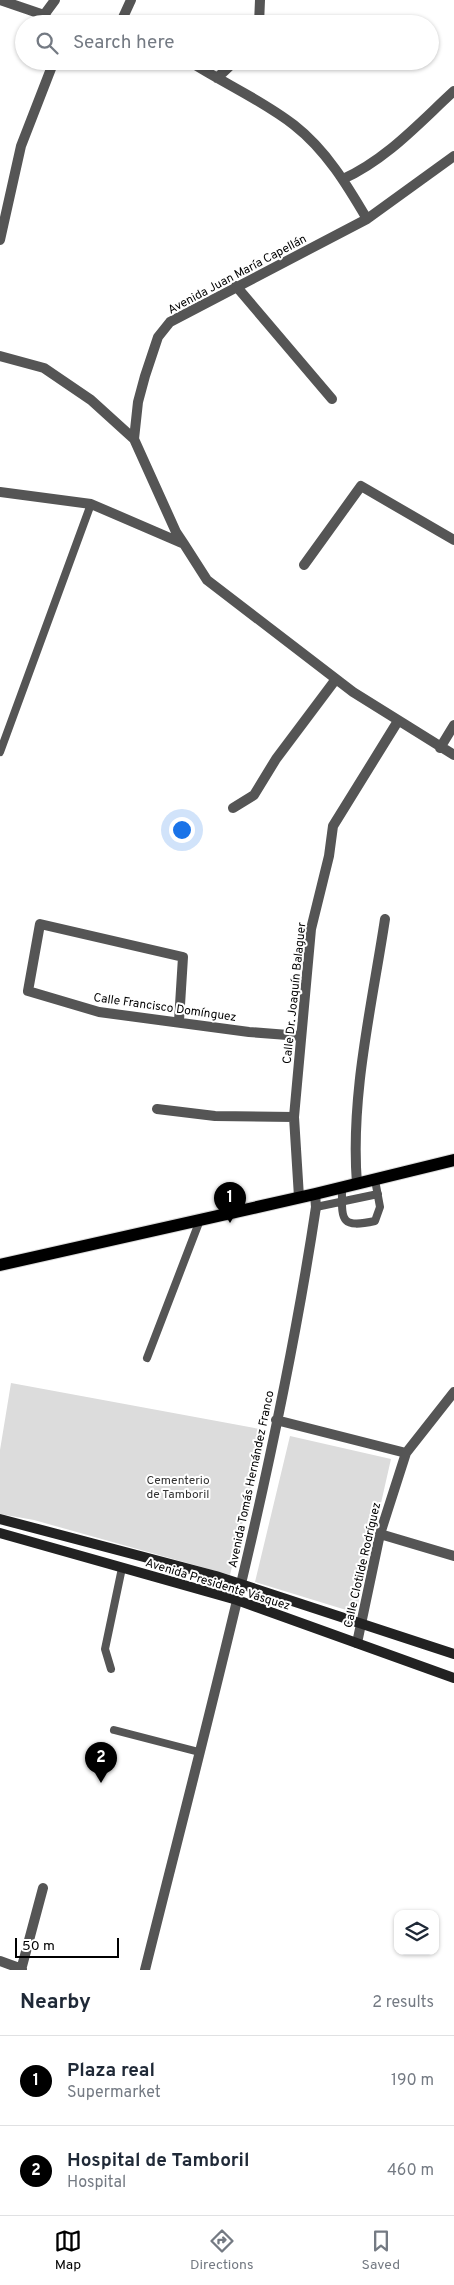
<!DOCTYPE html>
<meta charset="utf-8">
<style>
body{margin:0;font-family:Overpass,sans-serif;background:#f6f6f7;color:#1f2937}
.controls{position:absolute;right:15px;bottom:15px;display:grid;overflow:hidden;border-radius:10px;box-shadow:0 1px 4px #0004}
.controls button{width:45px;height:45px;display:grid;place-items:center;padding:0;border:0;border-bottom:1px solid #e0e1e3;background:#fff;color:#1f2937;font:25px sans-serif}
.scale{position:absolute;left:15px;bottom:12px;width:104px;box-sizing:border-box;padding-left:5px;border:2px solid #000;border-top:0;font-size:14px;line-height:18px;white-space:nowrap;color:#000;-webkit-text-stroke:4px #fff;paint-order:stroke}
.you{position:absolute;left:181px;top:829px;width:18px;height:18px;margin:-12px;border:4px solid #fff;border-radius:50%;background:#1a73e8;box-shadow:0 0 0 8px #1a73e833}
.badge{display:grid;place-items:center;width:32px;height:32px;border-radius:50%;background:#000;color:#fff;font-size:16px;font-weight:700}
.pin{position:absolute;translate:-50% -41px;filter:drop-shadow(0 1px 2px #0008)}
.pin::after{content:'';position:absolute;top:26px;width:18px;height:15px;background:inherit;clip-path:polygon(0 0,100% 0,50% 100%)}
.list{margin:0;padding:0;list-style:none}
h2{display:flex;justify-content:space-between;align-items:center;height:65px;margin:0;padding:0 20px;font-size:21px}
h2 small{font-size:16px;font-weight:400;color:#747a83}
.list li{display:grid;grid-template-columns:32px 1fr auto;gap:15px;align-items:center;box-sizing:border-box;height:90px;padding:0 20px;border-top:1px solid #e0e1e3}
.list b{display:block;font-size:19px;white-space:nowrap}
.list p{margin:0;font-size:16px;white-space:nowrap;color:#747a83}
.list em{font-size:16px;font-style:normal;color:#747a83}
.icon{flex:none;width:28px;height:28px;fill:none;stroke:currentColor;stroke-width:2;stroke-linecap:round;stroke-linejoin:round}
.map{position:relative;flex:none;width:454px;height:1970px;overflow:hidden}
.search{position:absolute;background:#fff;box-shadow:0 1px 4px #0004;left:15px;right:15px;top:15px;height:55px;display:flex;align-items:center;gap:12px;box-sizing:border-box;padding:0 18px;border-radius:28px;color:#747a83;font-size:19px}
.sheet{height:245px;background:#fff}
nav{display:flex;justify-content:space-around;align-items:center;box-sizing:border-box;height:70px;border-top:1px solid #e0e1e3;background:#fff;font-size:14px;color:#747a83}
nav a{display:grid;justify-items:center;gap:2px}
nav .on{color:#000}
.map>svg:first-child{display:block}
</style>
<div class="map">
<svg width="454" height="1970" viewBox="0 0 454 1970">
<rect width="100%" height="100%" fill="#fff"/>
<path fill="#dcdcdc" d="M11,1383L265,1430L230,1575L34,1520L0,1514V1450Z
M290,1436L391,1459L356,1613L255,1582Z"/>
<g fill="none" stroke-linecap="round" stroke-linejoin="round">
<defs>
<path id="primary" d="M0,1265L315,1194L454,1160"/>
</defs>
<use href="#primary" stroke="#dbdbdb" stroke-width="14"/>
<path stroke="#555" stroke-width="8" d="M0,752L91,504
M342,1188C342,1219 339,1229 375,1221L380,1207L375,1180
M316,1207L378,1194
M147,1358L200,1220
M111,1669L105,1649L122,1568
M114,1730L199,1752"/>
<path stroke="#555" stroke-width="10" d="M0,0L44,15L53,24
M44,15L55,0
M120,24L131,0
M259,24L260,0
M189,61C223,83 262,100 294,125C326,150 347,185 367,219
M217,78L235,61
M454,156L367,219L170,322L158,337L145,376L138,402L134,439L176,532L184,544L207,580L353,692L454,755
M343,179C387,159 419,123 454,91
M0,240L21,146L54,61
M236,286L332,399
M0,356L44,368L91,400L134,439
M0,492L91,504L184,544
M304,565L361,486L454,540
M440,748L454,725
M233,808L254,795L276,759L336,679
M179,1021L183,957L40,924L28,991L99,1012L249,1032L301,1036
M157,1109L215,1116L294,1117
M357,1184C350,1096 372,1005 385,919
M299,1197L294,1117L311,929L329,856L333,826L398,721
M276,1420L406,1453
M380,1534L454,1556
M357,1643L380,1534L406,1453L454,1392
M0,1961L22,1969
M21,1970L43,1888
M145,1970C208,1717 277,1465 316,1207L315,1194"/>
<path stroke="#222" stroke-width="10" d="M0,1519L216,1576L454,1654
M0,1533L237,1600L454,1678"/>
<use href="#primary" stroke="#000" stroke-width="12"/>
</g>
<g text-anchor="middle" stroke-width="4" stroke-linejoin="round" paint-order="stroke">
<g font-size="12" fill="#000" stroke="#fff">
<text transform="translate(237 274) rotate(-28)" y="4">Avenida Juan María Capellán</text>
<text transform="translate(294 993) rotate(-84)" y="4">Calle Dr. Joaquín Balaguer</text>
<text transform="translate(165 1007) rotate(8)" y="4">Calle Francisco Domínguez</text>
<text transform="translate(251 1479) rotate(-78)" y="4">Avenida Tomás Hernández Franco</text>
<text transform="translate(362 1565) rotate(-77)" y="4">Calle Clotilde Rodríguez</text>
<text transform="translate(218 1584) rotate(17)" y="4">Avenida Presidente Vásquez</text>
</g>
<g font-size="12" fill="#333" stroke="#fff">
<text x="178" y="1484">Cementerio<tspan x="178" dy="14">de Tamboril</tspan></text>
</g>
</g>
</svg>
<div class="controls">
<button><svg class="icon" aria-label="layers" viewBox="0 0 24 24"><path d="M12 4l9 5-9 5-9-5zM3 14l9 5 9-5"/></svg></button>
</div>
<div class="scale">50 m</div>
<div class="you"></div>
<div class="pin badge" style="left:230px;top:1223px">1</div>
<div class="pin badge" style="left:101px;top:1783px">2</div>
<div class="search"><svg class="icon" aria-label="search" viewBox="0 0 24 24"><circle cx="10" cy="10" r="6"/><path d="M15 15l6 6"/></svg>Search here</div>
</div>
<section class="sheet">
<h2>Nearby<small>2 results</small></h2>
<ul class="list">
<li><span class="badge">1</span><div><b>Plaza real</b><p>Supermarket</p></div><em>190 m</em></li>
<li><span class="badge">2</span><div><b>Hospital de Tamboril</b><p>Hospital</p></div><em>460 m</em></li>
</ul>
</section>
<nav>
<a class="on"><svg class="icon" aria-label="map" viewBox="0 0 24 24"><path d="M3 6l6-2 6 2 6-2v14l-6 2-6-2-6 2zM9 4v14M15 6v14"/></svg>Map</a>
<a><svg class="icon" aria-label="directions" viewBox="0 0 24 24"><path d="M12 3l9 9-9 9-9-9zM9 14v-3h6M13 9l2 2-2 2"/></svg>Directions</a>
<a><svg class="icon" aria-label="saved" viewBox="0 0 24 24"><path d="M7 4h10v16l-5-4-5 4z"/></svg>Saved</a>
</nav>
